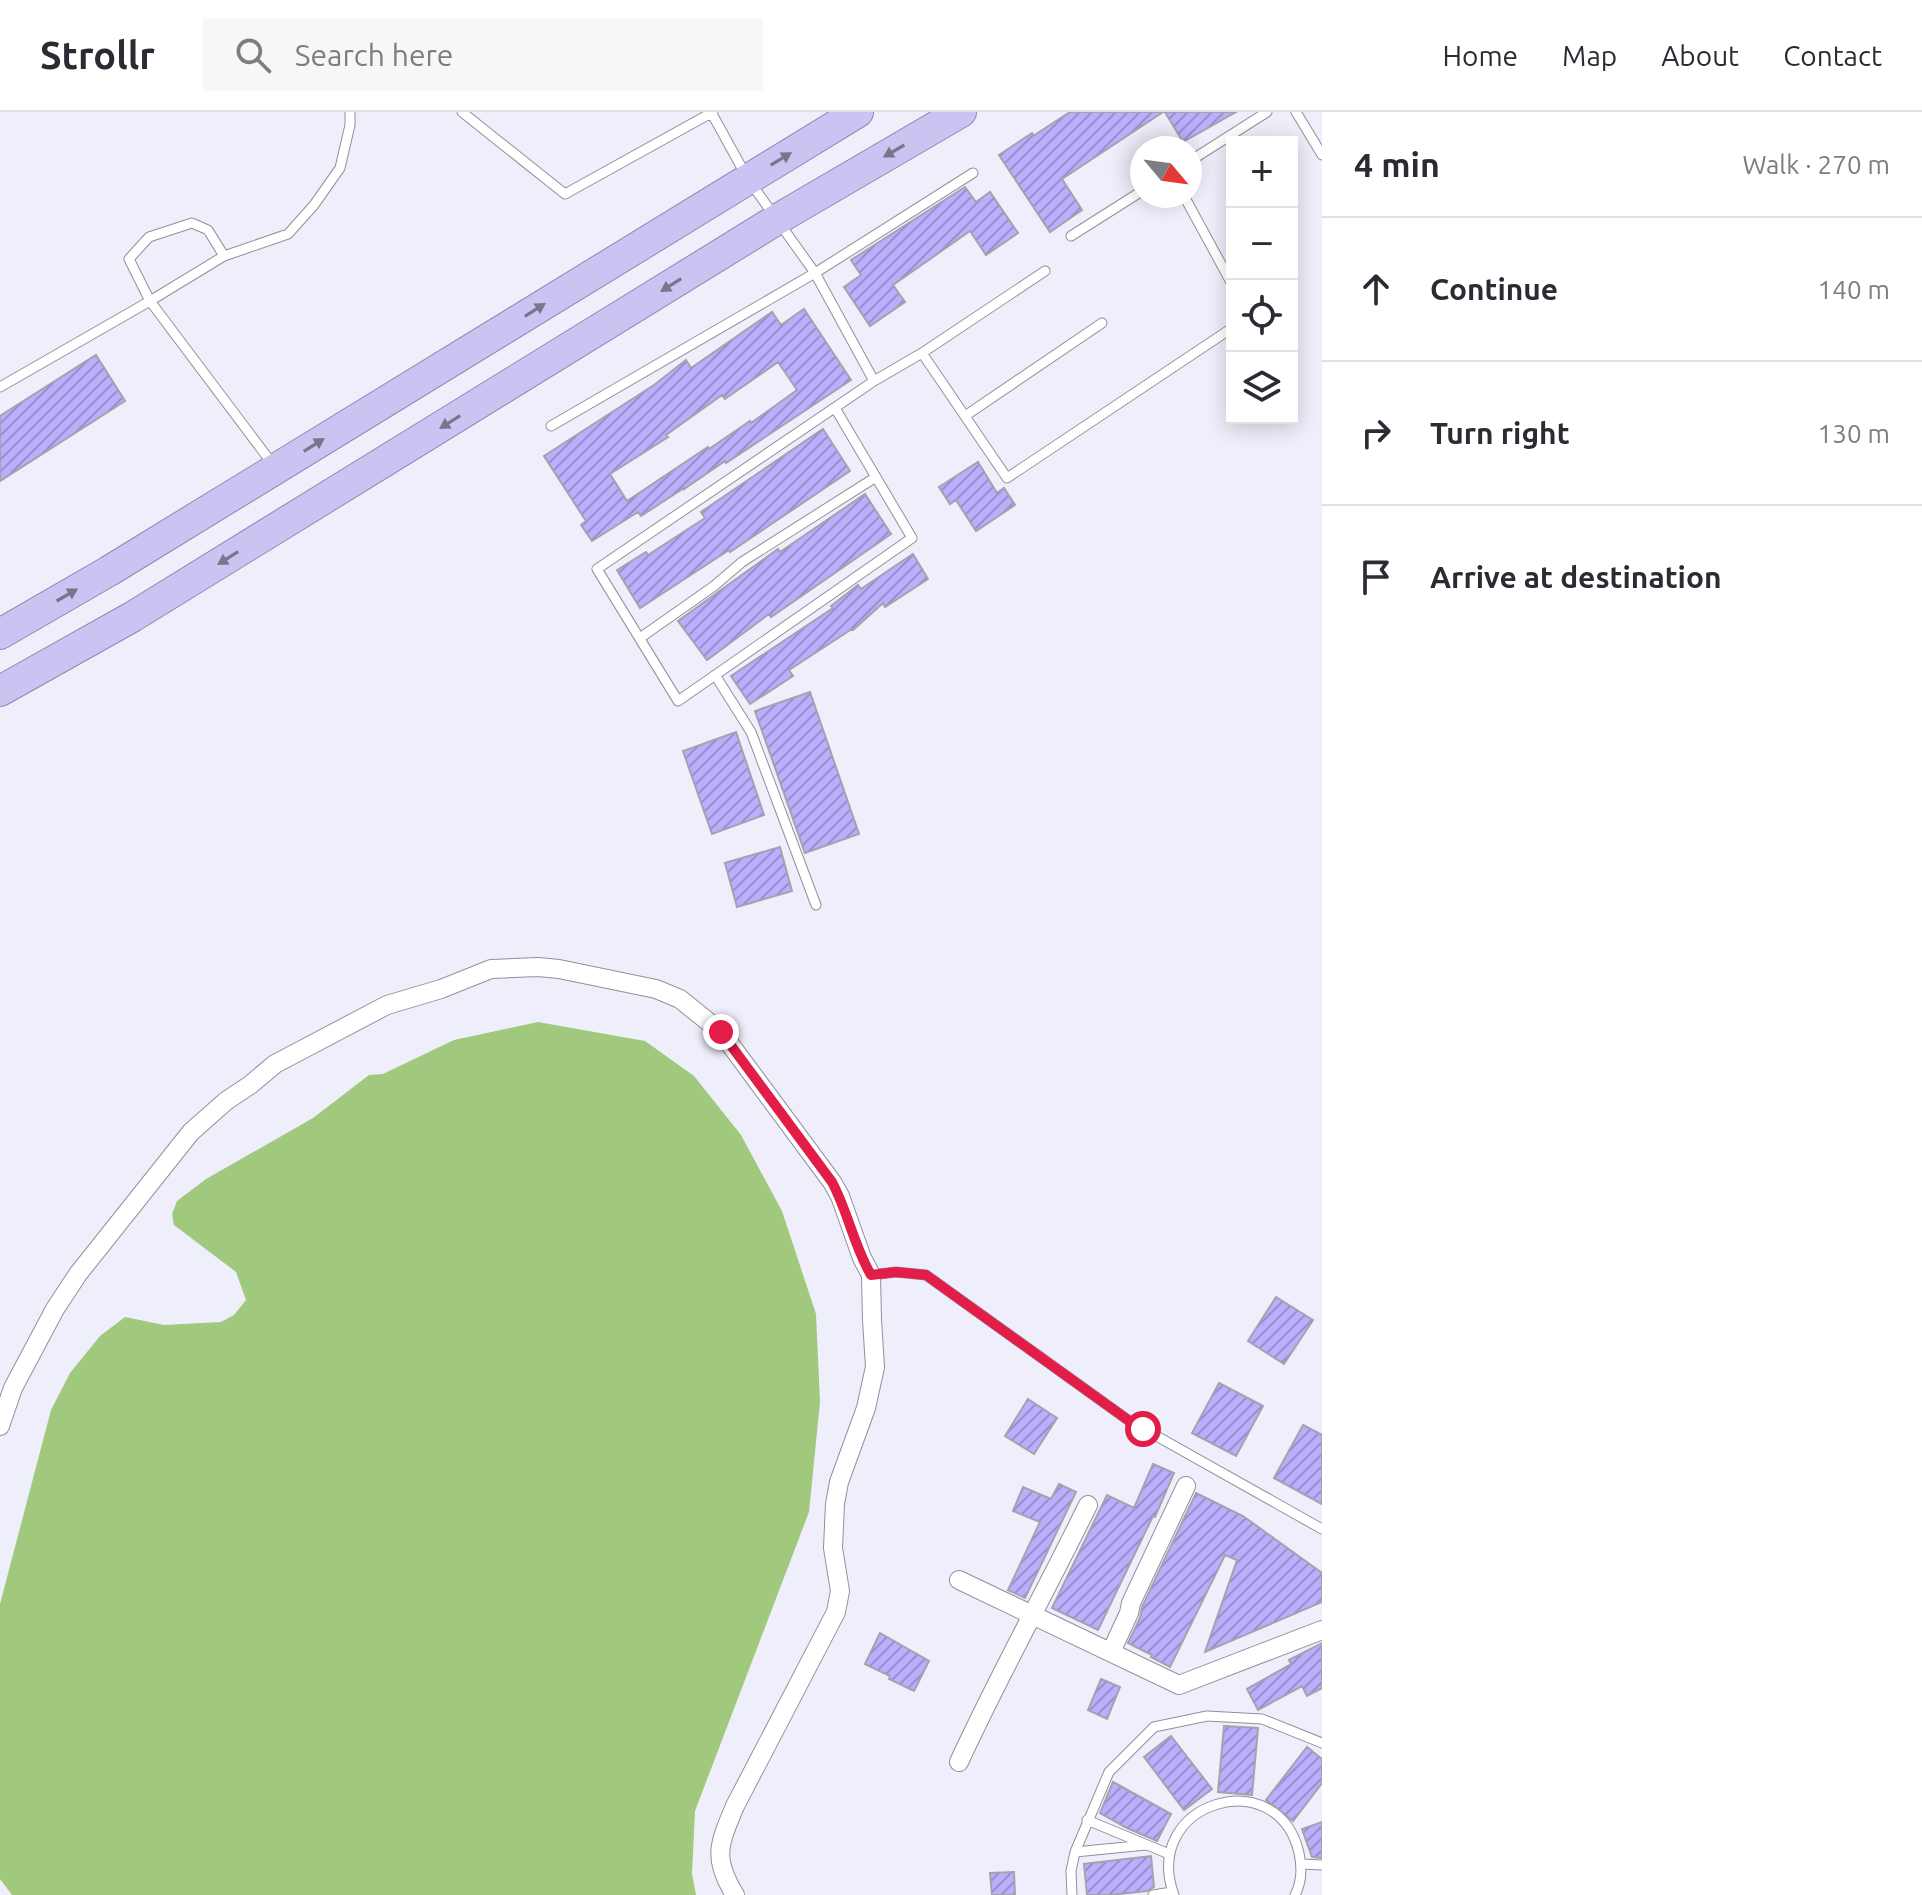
<!DOCTYPE html>
<meta charset="utf-8">
<style>
body{margin:0;font-family:Ubuntu,sans-serif;background:#f7f7f7;color:#2b2b33}
.controls{position:absolute;right:24px;top:24px;display:grid;overflow:hidden;border-radius:0px;box-shadow:0 4px 20px #0003}
.controls button{width:72px;height:72px;display:grid;place-items:center;padding:0;border:0;border-bottom:2px solid #e1e1e2;background:#fff;color:#2b2b33;font:40px sans-serif}
.compass{position:absolute;left:1130px;top:24px;width:72px;height:72px;border-radius:50%;background:#fff;box-shadow:0 4px 20px #0003;rotate:119deg}
.stop{position:absolute;width:24px;height:24px;margin:-18px;border:6px solid #e11d48;border-radius:50%;background:#fff}
.stop.end{background:#e11d48;border-color:#fff;box-shadow:0 2px 8px #0008}
.list{margin:0;padding:0;list-style:none}
h2{display:flex;justify-content:space-between;align-items:center;height:104px;margin:0;padding:0 32px;font-size:34px}
h2 small{font-size:26px;font-weight:400;color:#7c7c81}
.list li{display:grid;grid-template-columns:52px 1fr auto;gap:24px;align-items:center;box-sizing:border-box;height:144px;padding:0 32px;border-top:2px solid #e1e1e2}
.list b{display:block;font-size:30px;white-space:nowrap}
.list em{font-size:26px;font-style:normal;color:#7c7c81}
.icon{flex:none;width:44px;height:44px;fill:none;stroke:currentColor;stroke-width:2;stroke-linecap:round;stroke-linejoin:round}
.map{position:relative;flex:none;width:1322px;height:1783px;overflow:hidden}
header{display:flex;align-items:center;gap:48px;box-sizing:border-box;height:112px;padding:0 40px;background:#fff;border-bottom:2px solid #e1e1e2}
header strong{font-size:38px}
nav{display:flex;gap:44px;margin-inline-start:auto;font-size:28px}
.search{width:560px;height:72px;background:#f7f7f7;display:flex;align-items:center;gap:20px;box-sizing:border-box;padding:0 28px;border-radius:0px;color:#7c7c81;font-size:30px}
main{display:flex}
aside{flex:1;background:#fff}
.map>svg:first-child{display:block}
</style>
<header>
<strong>Strollr</strong>
<div class="search"><svg class="icon" aria-label="search" viewBox="0 0 24 24"><circle cx="10" cy="10" r="6"/><path d="M15 15l6 6"/></svg>Search here</div>
<nav><a>Home</a><a>Map</a><a>About</a><a>Contact</a></nav>
</header>
<main>
<div class="map">
<svg width="1322" height="1783" viewBox="0 0 1322 1783">
<defs>
<pattern id="building-hatch" width="6" height="6" patternUnits="userSpaceOnUse" patternTransform="scale(2)"><rect width="6" height="6" fill="#bbaffd"/><path d="M-1 1l2-2M0 6l6-6M5 7l2-2" fill="none" stroke="#998fce"/></pattern>
</defs>
<rect width="100%" height="100%" fill="#efeefb"/>
<path fill="#a0c97d" d="M538,910L645,929L694,964L741,1023L782,1099L816,1202L820,1290L809,1400L695,1699L692,1762L696,1783H12L0,1767V1492L51,1298L70,1261L100,1224L125,1205L164,1213L221,1210L234,1203L246,1188L236,1160L174,1113L172,1102L177,1089L206,1067L313,1006L369,963L383,962L454,928Z"/>
<path fill="url(#building-hatch)" stroke="#a3a2ae" stroke-width="2" fill-rule="evenodd" d="M1070,0H1163L1062,67L1082,98L1050,120L999,43L1032,21L1033,24Z
M1165,0H1236L1183,30Z
M965,75L976,90L990,80L1018,121L986,143L970,119L893,173L905,190L870,214L844,175L861,163L851,148Z
M804,197L851,268L726,351L725,349L684,377V376L641,404L638,400L592,429L581,413L586,409L544,344L654,273L686,248L691,256L772,200L781,213ZM778,250L797,278L751,311L750,309L709,337L708,335L627,389L610,362L668,325L666,323L722,283L725,287Z
M96,243L125,289L0,369V304Z
M823,317L850,359L730,440L729,438L640,496L617,458L646,440L648,443L705,406L701,400Z
M978,350L997,381L1004,376L1015,393L976,419L956,388L950,392L939,375Z
M865,382L891,422L771,505L769,502L707,548L678,509L778,437L780,440Z
M913,442L928,467L885,495L883,491L853,518L852,517L789,558L793,564L750,592L731,564L833,496L831,494L858,473L861,477Z
M810,580L859,722L805,741L755,599Z
M736,620L764,703L712,722L683,639Z
M780,735L792,779L737,795L725,751Z
M1276,1185L1313,1208L1284,1252L1248,1229Z
M1219,1271L1263,1294L1236,1344L1192,1321Z
M1028,1287L1057,1306L1034,1342L1005,1324Z
M1303,1313L1322,1323V1392L1274,1366Z
M1153,1352L1174,1361L1155,1405L1153,1404L1098,1518L1052,1496L1107,1383L1134,1396Z
M1059,1372L1076,1380L1025,1486L1008,1478L1040,1410L1013,1399L1023,1375L1051,1387Z
M1196,1381L1243,1404L1322,1461V1490L1205,1540L1237,1448L1225,1443L1170,1555L1151,1545L1152,1543L1128,1531L1140,1506L1142,1495Z
M880,1521L929,1549L914,1579L889,1567L890,1564L865,1552Z
M1322,1531V1576L1307,1584L1302,1574L1258,1598L1247,1577L1291,1552L1289,1548Z
M1101,1567L1120,1575L1107,1607L1088,1598Z
M1224,1614L1258,1616L1252,1683L1218,1680Z
M1171,1624L1212,1677L1184,1698L1144,1645Z
M1307,1635L1322,1647V1671L1293,1709L1266,1688Z
M1113,1670L1171,1702L1157,1729L1127,1716L1100,1701Z
M1322,1710V1746L1312,1745L1302,1717Z
M1151,1744L1154,1775L1147,1779L1110,1783H1087L1084,1752Z
M1014,1760L1015,1783H992L990,1761Z"/>
<g fill="none" stroke-linecap="round" stroke-linejoin="round">
<defs>
<path id="service" d="M462,0L565,82L713,0
M1296,0L1322,43
M1190,49L1267,0
M973,61L815,161L874,269L922,241L1045,159
M1184,84L1232,172
M1071,124L1142,79
M224,144L208,118L192,111L149,125L129,147L150,189L274,354
M922,241L1007,366L1232,216
M0,275L150,189L224,144L288,122L314,93L340,56L350,13V0
M835,296L912,426L678,589L597,457L874,269
M965,304L1102,211
M551,314L815,161L748,67L711,0
M640,526L714,474L742,450L876,365
M715,563L751,620L816,793
M871,1163L896,1160L926,1163L1128,1308L1322,1417
M1087,1708L1169,1742
M1075,1740L1146,1733
M1302,1752L1322,1753
M1072,1783L1071,1759L1075,1740L1109,1660L1154,1615L1207,1604L1262,1607L1322,1631
M1153,1783L1172,1780
M1174,1783C1140,1690 1278,1649 1299,1741C1302,1755 1302,1770 1295,1783"/>
<path id="minor" d="M0,1314L13,1276L55,1197L78,1162L191,1020L226,989L250,973L275,952L387,893L441,877L491,857L538,855L559,857L656,877L680,887L721,920L832,1070L840,1084L862,1146L871,1163L872,1208L875,1255L866,1296L839,1370L835,1392L833,1436L840,1479L836,1500L735,1694C719,1732 712,1746 735,1783
M959,1468L1179,1573L1322,1518
M1111,1540L1129,1501L1131,1491L1186,1374
M959,1650C999,1563 1046,1479 1088,1393"/>
<path id="trunk" d="M0,522L109,459L858,0
M0,579L132,505L776,108L961,0"/>
</defs>
<use href="#service" stroke="#91909c" stroke-width="11"/>
<use href="#minor" stroke="#91909c" stroke-width="20"/>
<use href="#trunk" stroke="#8d88b0" stroke-width="32"/>
<use href="#service" stroke="#fff" stroke-width="9"/>
<use href="#minor" stroke="#fff" stroke-width="18"/>
<use href="#trunk" stroke="#cac4f3" stroke-width="30"/>
</g>
<defs><path id="oneway-solid" d="M-6-.8H1V-3.2L6.5 0L1 3.2V.8H-6Z" transform="scale(2)"/></defs>
<g fill="#78758d">
<use href="#oneway-solid" transform="translate(894 39) rotate(150)"/>
<use href="#oneway-solid" transform="translate(781 47) rotate(-31)"/>
<use href="#oneway-solid" transform="translate(671 173) rotate(148)"/>
<use href="#oneway-solid" transform="translate(535 198) rotate(-32)"/>
<use href="#oneway-solid" transform="translate(450 310) rotate(148)"/>
<use href="#oneway-solid" transform="translate(314 333) rotate(-32)"/>
<use href="#oneway-solid" transform="translate(228 446) rotate(148)"/>
<use href="#oneway-solid" transform="translate(67 483) rotate(-30)"/>
</g>
<g fill="none" stroke-linecap="round" stroke-linejoin="round">
<path stroke="#e11d48" stroke-width="10" d="M721,920L832,1070C848,1100 854,1134 871,1163L896,1160L926,1163L1128,1308L1143,1317"/>
</g>
</svg>
<div class="controls">
<button>+</button>
<button>−</button>
<button><svg class="icon" aria-label="locate" viewBox="0 0 24 24"><circle cx="12" cy="12" r="6"/><path d="M12 2v4M12 18v4M2 12h4M18 12h4"/></svg></button>
<button><svg class="icon" aria-label="layers" viewBox="0 0 24 24"><path d="M12 4l9 5-9 5-9-5zM3 14l9 5 9-5"/></svg></button>
</div>
<svg class="compass" viewBox="-18 -18 36 36"><path d="M0-13l5 13h-10z" fill="#e53935"/><path d="M0 13l5-13h-10z" fill="#7c7c81"/></svg>
<div class="stop" style="left:1143px;top:1317px"></div>
<div class="stop end" style="left:721px;top:920px"></div>
</div>
<aside>
<h2>4 min<small>Walk · 270 m</small></h2>
<ul class="list">
<li><svg class="icon" aria-label="ahead" viewBox="0 0 24 24"><path d="M12 20V5M6 11l6-6 6 6"/></svg><div><b>Continue</b></div><em>140 m</em></li>
<li><svg class="icon" aria-label="right" viewBox="0 0 24 24"><path d="M7 20v-9h11M14 6l5 5-5 5"/></svg><div><b>Turn right</b></div><em>130 m</em></li>
<li><svg class="icon" aria-label="arrive" viewBox="0 0 24 24"><path d="M6 21V4h12l-3 4 3 4H6"/></svg><div><b>Arrive at destination</b></div></li>
</ul>
</aside>
</main>
